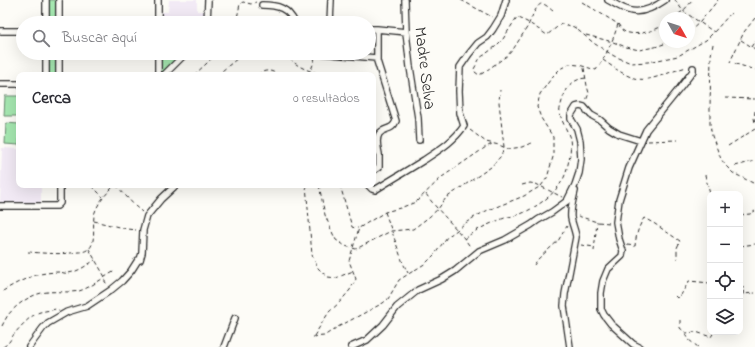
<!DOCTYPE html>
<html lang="es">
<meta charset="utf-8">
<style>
body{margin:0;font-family:"Indie Flower",sans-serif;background:#f7f7f7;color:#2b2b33}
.controls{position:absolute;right:12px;bottom:12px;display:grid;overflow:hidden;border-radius:8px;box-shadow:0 4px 16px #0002}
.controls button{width:36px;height:36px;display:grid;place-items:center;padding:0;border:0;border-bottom:1px solid #e1e1e2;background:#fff;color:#2b2b33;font:20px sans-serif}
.compass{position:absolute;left:659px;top:12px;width:36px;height:36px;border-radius:50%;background:#fff;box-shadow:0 4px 16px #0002;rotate:129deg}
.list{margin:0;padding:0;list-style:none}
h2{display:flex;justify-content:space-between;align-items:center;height:52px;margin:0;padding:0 16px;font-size:17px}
h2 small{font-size:13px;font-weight:400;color:#7c7c81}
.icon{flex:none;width:22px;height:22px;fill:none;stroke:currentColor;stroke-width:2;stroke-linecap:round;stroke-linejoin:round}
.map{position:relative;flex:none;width:755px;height:347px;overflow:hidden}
.search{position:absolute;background:#fff;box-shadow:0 4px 16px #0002;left:16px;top:16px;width:360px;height:44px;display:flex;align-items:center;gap:10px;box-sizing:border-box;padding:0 14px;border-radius:22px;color:#7c7c81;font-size:15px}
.panel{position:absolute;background:#fff;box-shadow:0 4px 16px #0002;left:16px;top:72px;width:360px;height:116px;border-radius:8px}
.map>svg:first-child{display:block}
</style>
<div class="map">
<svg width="755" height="347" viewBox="0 0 755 347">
<rect width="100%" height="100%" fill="#fdfcf7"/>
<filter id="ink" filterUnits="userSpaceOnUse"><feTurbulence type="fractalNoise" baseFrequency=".025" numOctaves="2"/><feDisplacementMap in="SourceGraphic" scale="8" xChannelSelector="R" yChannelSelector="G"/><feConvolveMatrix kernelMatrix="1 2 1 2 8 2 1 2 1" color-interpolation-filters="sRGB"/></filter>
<g filter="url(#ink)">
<path fill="#f2eaf5" d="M169,0H197V11H204V23L162,22V12H168Z
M2,148L19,149V185H41V205L0,204Z"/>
<path fill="#a5e7b0" stroke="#68896e" d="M46,0H59V23H46Z
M46,53H59V75H46Z
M160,53H182L160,75Z
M5,96H19V116H4Z
M6,123L19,124V145L5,144Z"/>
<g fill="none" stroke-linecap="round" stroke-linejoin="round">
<defs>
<path id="street" d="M59,0V23
M158,0V23
M405,0L406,32L410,67L418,118L419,140
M608,0C614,3 621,8 628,10C641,15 655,7 665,0
M262,5C278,5 288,8 295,23
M46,23V0
M207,23L208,0
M330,23L331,0
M369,29H377L406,32
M0,31H23
M46,53V75
M59,53V75
M158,53V75
M321,53L376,58
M164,75L186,53
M0,84H19
M373,171L379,167C379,162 379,158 379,154C378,148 375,140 379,134C384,127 392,131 396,121L377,61V29
M370,185L369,186L372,189L375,190C391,180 408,170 424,160C439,150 454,141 464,126L460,113L459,91L460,67L469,54L478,43L487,37L493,29L501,16L506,0
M0,206H57L60,203V185
M29,347L43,328L48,323L67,312L87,306L111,290L122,281L131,271L138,260H140L142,253L143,230L147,216L161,199L176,185
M224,347L235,318
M351,347L367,340L383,325L397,307L418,290L442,279L455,271L479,251L505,240L531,225L538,220L552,212L567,201L575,185L579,173L581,159L580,141L577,129L571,119V115L576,107L580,106L584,107L591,115L600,120L609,128L619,134L641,141
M570,347L564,306L565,294L576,237C575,230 572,224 571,218C570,209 573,200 575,191
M639,347L633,344L611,324L604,315L601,309V293L603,281L608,269L622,256L623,251L619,239L616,222L619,200L629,168L646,130L680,88L693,71V68"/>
</defs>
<use href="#street" stroke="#2b2b2b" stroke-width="8"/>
<path stroke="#2b2b2b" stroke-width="1" stroke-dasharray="4 3" stroke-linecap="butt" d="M461,0L492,17
M675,0L683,11L714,32
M582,2L618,24C620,26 620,28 622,30C632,38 656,31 665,24
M553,11C550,9 546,4 542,4C537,3 530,21 528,26L514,48L508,55L483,73L479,75L475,72L474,69L480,58L495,47L503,39L517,17L529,23L547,35L561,24H564L574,27L595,44L614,56L631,63L648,62L678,56L706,40L714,32L731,13
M673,18L683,11L693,0
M755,18L744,32L730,62L755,70
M236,23L240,4L243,2L251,4L256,2
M689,32L700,22L718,0
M586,35L613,42L626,47L639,50L655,47L670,42
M741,40L755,49
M713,44L711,55L710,109V125L712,136L721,159L726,166L733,173L755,184
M751,47L755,41
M285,53C296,68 310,72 328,75
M603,60C616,69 632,82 648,79C661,77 674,70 687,67
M584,68L587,86L589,93L586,101
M194,75L206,64L217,53
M217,75L238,58L242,53
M257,75C264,70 271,69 278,75
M309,75L314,62L315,56
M725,98L755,99
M755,111L754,118L755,123
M373,123L376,127
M470,130L486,142L499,145L508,149L522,147L531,143
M648,141L677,140
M728,146L755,129
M735,166L755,161
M705,175L710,194
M93,185L94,188L103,197
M116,185L135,206L142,212
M306,185L312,255L318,268L323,273L328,277L336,278L353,271
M319,185L325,215L333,234L336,240L341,243L345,246L356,249L391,231L413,229L429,217L438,209L446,198L491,167L501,156L504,147L499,102L500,90
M340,185L352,227L355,228H358
M522,185L530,183L536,184L562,197
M426,194C439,213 458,228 471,248
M385,212L403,263L408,273
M740,215L750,214L755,211
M578,216L597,222L610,223
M94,221L127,229L136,230
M464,239C475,230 489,224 502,219C509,216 518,216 525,212C540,205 559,191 565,175C568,165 572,151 570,139C568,131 561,121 560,113C559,110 561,105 562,101C566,88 572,79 586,78
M581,245L594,247
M627,245L635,246C636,236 638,227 644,218L655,224L680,241L677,248V259
M740,246L755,244
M89,249L105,277V282L108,284
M594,251L597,222
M28,252C44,253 61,255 78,252C80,252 84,252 87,250C98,245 91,222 95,212C99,201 107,193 115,185
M534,265L538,259L558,241L567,226
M740,287L744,288L743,294L755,293
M3,291C14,284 28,277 40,274C46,273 53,272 59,272C62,272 65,274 68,273C78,272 87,265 95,260
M675,296L677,298L681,295L689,281L710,283
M680,320V328L686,333L696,332L711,337L714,332
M2,326C4,322 6,318 8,315C18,303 33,293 48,292C57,291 71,293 79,291C90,288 104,277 115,271
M686,334L689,340L698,347
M314,336L329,312L339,303L350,290L356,279L349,261L359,228L385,212L400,208L416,202L442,177L486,147L492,144
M313,337L324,336L336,328L383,303L388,299L399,280L426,263L435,254L447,237L457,230L464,224L473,218L486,211L524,196L541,186L547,178L553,157V137L541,118L537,107L540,94L553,76L560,69L569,64L579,65L596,70C606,56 613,41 618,24
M3,347C11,342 10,339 15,333C22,325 31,315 40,312C45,311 51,310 56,309L59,310"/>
<use href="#street" stroke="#fdfcf7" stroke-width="5.5"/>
</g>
</g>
<g text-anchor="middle" stroke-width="3" stroke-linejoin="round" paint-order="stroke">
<g font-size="17" fill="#2b2b2b" stroke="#fdfcf7">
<text transform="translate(426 68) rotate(83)" y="6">Madre Selva</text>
</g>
</g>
</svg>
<div class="controls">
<button>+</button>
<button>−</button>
<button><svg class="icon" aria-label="locate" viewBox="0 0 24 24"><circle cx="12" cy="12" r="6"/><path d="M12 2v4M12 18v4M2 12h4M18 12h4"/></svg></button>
<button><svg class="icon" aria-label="layers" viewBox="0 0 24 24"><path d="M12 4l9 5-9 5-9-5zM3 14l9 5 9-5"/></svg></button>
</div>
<svg class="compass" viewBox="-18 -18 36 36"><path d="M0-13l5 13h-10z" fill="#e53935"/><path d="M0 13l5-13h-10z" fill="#7c7c81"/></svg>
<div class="search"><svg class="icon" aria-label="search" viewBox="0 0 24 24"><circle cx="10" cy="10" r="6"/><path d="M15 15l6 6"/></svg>Buscar aquí</div>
<section class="panel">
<h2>Cerca<small>0 resultados</small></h2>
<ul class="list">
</ul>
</section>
</div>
